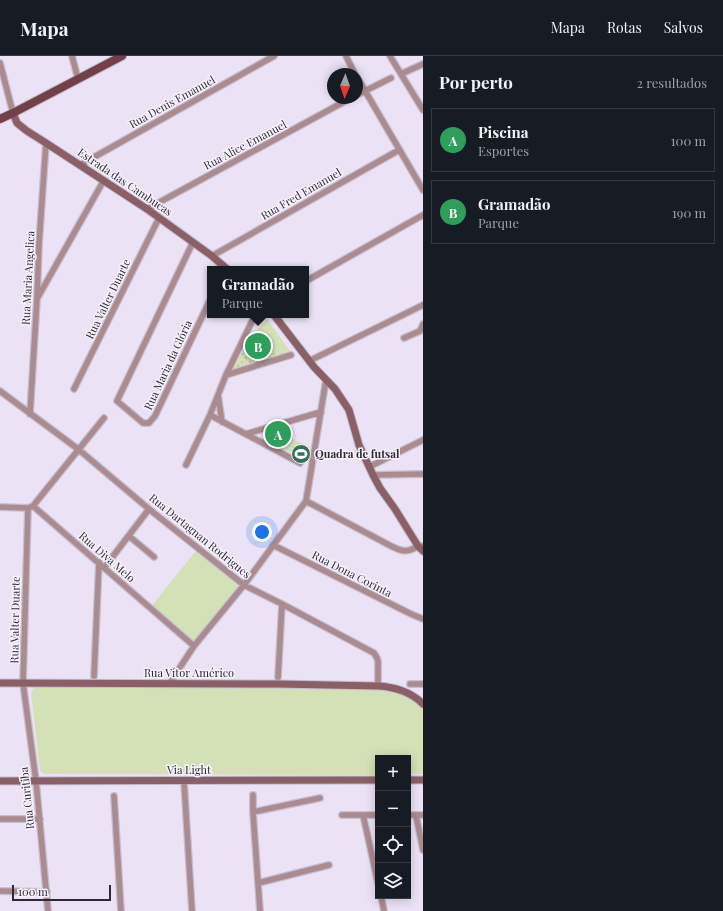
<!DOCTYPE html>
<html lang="pt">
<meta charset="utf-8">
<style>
body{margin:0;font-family:"Playfair Display",serif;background:#242831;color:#f1f3f6}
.controls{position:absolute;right:12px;bottom:12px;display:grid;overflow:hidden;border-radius:0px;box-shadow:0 2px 10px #0003}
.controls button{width:36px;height:36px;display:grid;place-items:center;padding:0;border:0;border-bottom:1px solid #363941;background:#171b24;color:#f1f3f6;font:20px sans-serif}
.compass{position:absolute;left:327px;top:12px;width:36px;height:36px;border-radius:50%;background:#171b24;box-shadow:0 2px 10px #0003;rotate:182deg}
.scale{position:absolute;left:12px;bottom:10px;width:99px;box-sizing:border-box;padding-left:4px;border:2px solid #2d2a31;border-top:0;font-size:11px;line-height:14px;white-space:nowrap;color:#2d2a31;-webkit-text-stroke:3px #f7f2fd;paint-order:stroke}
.you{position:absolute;left:262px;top:476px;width:14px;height:14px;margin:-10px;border:3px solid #fff;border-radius:50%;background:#1a73e8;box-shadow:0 0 0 6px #1a73e833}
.badge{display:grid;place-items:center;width:26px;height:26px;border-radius:50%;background:#d93025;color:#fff;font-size:13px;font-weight:700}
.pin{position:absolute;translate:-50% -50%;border:2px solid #fff;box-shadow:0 1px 4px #0006}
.popup{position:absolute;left:207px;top:210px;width:102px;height:52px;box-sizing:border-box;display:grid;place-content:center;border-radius:0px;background:#171b24;filter:drop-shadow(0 1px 3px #0005);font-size:13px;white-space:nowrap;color:#9ea1a6}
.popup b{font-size:15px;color:#f1f3f6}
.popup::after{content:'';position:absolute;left:50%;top:100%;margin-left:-8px;border:8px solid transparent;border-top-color:#171b24}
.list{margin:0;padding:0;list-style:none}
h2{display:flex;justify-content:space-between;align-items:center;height:52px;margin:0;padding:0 16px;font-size:17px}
h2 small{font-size:13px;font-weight:400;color:#9ea1a6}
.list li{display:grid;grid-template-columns:26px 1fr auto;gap:12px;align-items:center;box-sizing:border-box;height:64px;margin:0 8px 8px;padding:0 8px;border:1px solid #363941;border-radius:0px}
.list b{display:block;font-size:15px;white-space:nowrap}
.list p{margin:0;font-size:13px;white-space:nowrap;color:#9ea1a6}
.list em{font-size:13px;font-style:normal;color:#9ea1a6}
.icon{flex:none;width:22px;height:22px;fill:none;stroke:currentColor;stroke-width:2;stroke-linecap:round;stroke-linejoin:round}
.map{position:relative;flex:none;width:423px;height:855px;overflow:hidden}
header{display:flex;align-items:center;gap:24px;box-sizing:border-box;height:56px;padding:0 20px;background:#171b24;border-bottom:1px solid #363941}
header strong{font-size:19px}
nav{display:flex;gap:22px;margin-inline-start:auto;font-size:14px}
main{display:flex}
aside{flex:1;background:#171b24}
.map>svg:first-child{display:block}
</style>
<header>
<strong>Mapa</strong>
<nav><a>Mapa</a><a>Rotas</a><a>Salvos</a></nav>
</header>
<main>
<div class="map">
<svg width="423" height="855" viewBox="0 0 423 855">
<defs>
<pattern id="garden-dots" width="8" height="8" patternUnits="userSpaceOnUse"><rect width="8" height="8" fill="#d4e1b7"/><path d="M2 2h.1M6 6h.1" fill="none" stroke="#b6c19e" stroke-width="1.8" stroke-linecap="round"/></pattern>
<pattern id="water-rules" width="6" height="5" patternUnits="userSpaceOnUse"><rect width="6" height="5" fill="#78cbda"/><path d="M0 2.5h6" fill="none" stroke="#68aebc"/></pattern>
</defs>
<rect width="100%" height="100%" fill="#ebe3f5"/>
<path fill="#d4e1b7" d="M267,263L290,295L288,299L251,281Z
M288,381L308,390L307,405L282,392Z
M198,492L244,529L194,590L150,552Z
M36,629H196C217,633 236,634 258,630L393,632L402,635L423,650V718H408V702H378V719L45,718L41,716L40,714L31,637Z"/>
<path fill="url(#garden-dots)" d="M251,281L288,299L232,314Z"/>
<path fill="url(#water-rules)" d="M286,370L288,376L281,391L270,386L268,380L271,375Z"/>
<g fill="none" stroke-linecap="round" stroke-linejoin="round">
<defs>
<path id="street" d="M72,0L78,23
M346,0L355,18
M390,0L423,54
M0,7L13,57
M401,18L423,8
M357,21L423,134
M357,39L391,22
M80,109L274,0
M147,153L351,42
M193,186L117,345L143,367H149L155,360L210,244
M212,200L399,94
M306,225L423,159
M38,241L104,124
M404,282L420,275L423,268
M309,305L423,249
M226,319L291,299
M74,333L159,162
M0,335L78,393L149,453L244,529L282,548L374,597L377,602L378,605V630
M218,339L222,366
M30,358L37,243L39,188L46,87
M210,359L300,407
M246,378L321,356
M186,409L210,359L226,319L255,259
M369,411L423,384
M373,419L423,418
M306,445L391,490C397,493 403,496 410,494C415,492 418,490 423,490
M33,450L104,362
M0,451L28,452L33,450L194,590
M28,452L23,627L36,725L48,855
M129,480L154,501
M273,489L411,558L423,563
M104,512L149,453
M94,620L99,506
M278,621L282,548
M169,628L194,590L244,529L306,445L326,324
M410,628H423
M184,725L192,855
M253,739V756L260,855
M114,740L121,855
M253,756L320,742
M342,759H378
M363,759L378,827
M408,759H423
M416,759L423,794
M0,763H40
M258,827L329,809
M0,835L47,836
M381,840L384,855"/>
<path id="secondary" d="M13,57L17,67L27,75L46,87L147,153L212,200L227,213
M274,259L314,311L335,333L349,354L359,389L373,419L380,432L395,453L418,490L423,495
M0,627L278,628L378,630C395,631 411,636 423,648
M408,724H423
M0,725L378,724"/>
<path id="primary" d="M0,63L13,57L122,0"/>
</defs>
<use href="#street" stroke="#c5bece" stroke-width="8"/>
<use href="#secondary" stroke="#c5bece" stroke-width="9"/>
<use href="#primary" stroke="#c5bece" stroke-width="10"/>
<use href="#street" stroke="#aa8b8f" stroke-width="5.5"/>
<use href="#secondary" stroke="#8a5f66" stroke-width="7"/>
<use href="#primary" stroke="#724049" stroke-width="8"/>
</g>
<defs>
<symbol id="stadium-disc" viewBox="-11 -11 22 22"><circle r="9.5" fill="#34705a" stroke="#f7f2fd"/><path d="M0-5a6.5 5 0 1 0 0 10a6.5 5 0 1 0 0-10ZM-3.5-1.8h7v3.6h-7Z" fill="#fff"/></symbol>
</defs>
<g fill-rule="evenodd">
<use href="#stadium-disc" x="290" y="387" width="22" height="22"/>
</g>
<g text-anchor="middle" stroke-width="3" stroke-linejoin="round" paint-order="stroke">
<g font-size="11" fill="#2d2a31" stroke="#f7f2fd">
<text transform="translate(172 46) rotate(-29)" y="4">Rua Denis Emanuel</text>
<text transform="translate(245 89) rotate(-28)" y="4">Rua Alice Emanuel</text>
<text transform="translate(125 126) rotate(34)" y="4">Estrada das Cambucas</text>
<text transform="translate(301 138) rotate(-30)" y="4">Rua Fred Emanuel</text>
<text transform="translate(28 222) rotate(-87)" y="4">Rua Maria Angelica</text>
<text transform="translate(108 243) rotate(-64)" y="4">Rua Valter Duarte</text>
<text transform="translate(168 309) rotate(-65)" y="4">Rua Maria da Glória</text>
<text transform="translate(200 480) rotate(39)" y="4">Rua Dartagnan Rodrigues</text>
<text transform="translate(107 501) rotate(41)" y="4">Rua Diva Melo</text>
<text transform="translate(352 518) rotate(27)" y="4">Rua Dona Corinta</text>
<text transform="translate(15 564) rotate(-89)" y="4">Rua Valter Duarte</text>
<text x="189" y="621">Rua Vítor Américo</text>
<text x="189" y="718">Via Light</text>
<text transform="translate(27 742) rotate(-96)" y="4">Rua Curitiba</text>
</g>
<g font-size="11" font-weight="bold" fill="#2d2a31" stroke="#f7f2fd" text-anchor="start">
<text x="315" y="402">Quadra de futsal</text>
</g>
</g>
</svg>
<div class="controls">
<button>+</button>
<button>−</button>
<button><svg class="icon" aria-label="locate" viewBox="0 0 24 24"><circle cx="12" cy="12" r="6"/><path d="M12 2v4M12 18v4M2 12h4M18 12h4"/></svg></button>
<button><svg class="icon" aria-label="layers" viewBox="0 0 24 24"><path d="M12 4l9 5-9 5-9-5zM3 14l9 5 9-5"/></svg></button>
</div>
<svg class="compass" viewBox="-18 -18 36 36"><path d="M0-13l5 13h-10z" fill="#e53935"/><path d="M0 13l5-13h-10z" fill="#9ea1a6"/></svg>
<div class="scale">100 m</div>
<div class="you"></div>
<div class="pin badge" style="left:278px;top:378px;background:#2e9e5b">A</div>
<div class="pin badge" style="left:258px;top:290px;background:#2e9e5b">B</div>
<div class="popup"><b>Gramadão</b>Parque</div>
</div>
<aside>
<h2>Por perto<small>2 resultados</small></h2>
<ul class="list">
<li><span class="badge" style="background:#2e9e5b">A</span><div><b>Piscina</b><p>Esportes</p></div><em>100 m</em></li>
<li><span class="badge" style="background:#2e9e5b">B</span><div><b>Gramadão</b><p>Parque</p></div><em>190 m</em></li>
</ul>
</aside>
</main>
